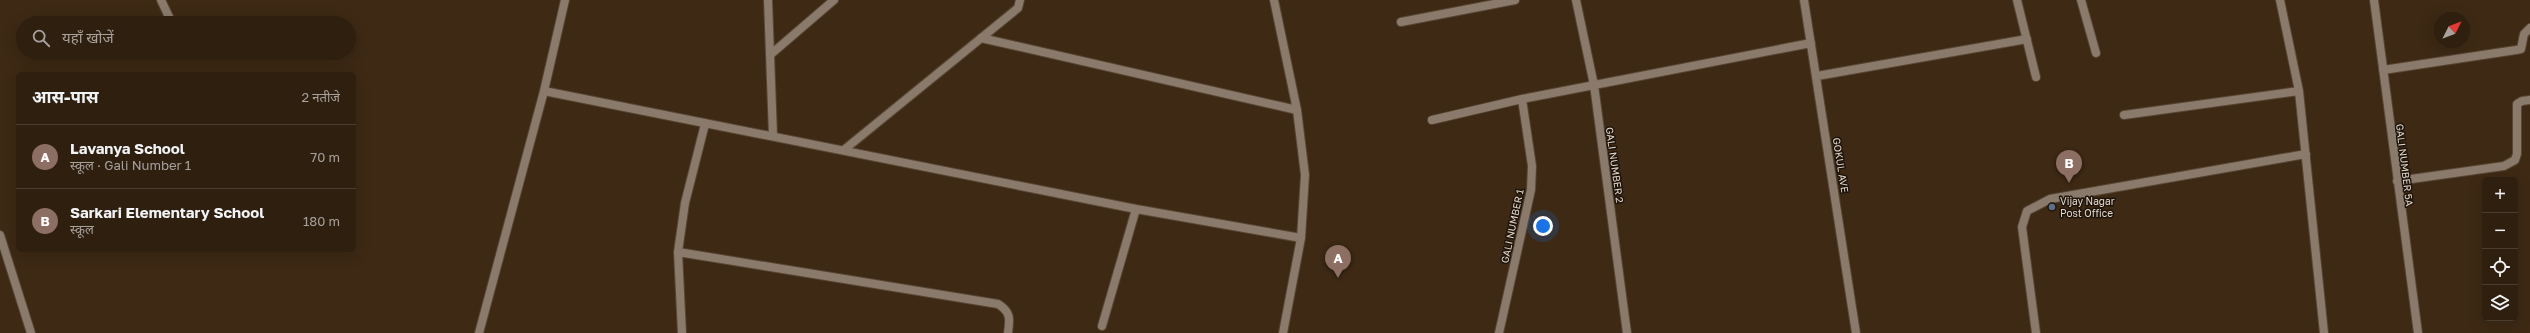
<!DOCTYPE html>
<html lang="hi">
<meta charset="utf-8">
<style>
body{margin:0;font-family:"Golos Text","Noto Sans Devanagari",sans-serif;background:#362718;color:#f1f3f6}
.controls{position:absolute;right:12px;bottom:12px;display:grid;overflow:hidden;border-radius:6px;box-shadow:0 4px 16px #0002}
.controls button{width:36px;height:36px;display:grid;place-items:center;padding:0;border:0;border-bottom:1px solid #493d2f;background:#2e1f0f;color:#f1f3f6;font:20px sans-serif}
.compass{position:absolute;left:2434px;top:12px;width:36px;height:36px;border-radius:50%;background:#2e1f0f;box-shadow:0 4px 16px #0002;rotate:48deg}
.you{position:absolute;left:1543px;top:226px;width:14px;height:14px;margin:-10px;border:3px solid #fff;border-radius:50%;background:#1a73e8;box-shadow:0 0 0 6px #1a73e833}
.badge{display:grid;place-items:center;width:26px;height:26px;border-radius:50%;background:#51ccd5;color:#fff;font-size:13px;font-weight:700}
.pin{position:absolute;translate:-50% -33px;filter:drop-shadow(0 1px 2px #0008)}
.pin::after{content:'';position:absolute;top:21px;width:14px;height:12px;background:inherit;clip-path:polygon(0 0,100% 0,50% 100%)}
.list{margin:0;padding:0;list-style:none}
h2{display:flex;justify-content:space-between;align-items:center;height:52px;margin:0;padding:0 16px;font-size:17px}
h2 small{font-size:13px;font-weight:400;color:#a7a29e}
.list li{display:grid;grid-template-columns:26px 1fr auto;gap:12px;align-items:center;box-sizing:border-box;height:64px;padding:0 16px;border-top:1px solid #493d2f}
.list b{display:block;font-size:15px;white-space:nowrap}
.list p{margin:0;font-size:13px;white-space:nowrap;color:#a7a29e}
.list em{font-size:13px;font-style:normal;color:#a7a29e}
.icon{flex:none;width:22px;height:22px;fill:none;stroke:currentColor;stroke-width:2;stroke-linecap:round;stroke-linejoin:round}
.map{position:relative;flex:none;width:2530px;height:333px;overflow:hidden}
.search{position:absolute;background:#2e1f0f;box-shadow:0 4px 16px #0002;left:16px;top:16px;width:340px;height:44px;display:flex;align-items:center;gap:10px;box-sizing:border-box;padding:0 14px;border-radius:22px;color:#a7a29e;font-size:15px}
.panel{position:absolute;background:#2e1f0f;box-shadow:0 4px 16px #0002;left:16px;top:72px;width:340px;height:180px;border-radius:6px}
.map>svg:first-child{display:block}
</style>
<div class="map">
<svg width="2530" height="333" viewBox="0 0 2530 333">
<rect width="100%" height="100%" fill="#3d2914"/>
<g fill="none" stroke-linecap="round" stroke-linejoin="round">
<defs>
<path id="street" d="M161,0L170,19
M768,0L773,135
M1274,0L1297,110L1305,175L1301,238L1283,333
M1576,0L1594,85L1627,333
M1804,0L1856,333
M2017,0L2036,77
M2081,0L2096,53
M2280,0L2299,91L2324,333
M2374,0L2418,333
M1401,22L1515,0
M981,38L1297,110
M770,55L834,0
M2383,70L2516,50L2521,49L2524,34L2530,28
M1817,76L2027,39
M544,91L1136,209L1301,238
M2124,115L2299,91
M1432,120L1522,99L1811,43
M845,149L1018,8L1020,0
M2397,181L2504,166L2515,160L2517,154V104L2522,101L2530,100
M0,235L31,333
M678,252L998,304C1011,312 1010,319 1008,333
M1102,326L1136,209
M479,333L544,91L565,0
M682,333L678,252L685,203L705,124
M1499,333L1531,190L1532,166L1522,99
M2036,333L2022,227L2027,211L2050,199L2306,154"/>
</defs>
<use href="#street" stroke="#584532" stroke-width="10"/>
<use href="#street" stroke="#8a7a6b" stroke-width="8"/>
</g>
<circle fill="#5c6f8a" stroke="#1d140b" stroke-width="1.5" cx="2052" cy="207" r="4"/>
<g text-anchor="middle" stroke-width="3" stroke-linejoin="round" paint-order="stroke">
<g font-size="10" fill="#e6d9cd" stroke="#1d140b">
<text transform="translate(1615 165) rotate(82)" y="4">GALI NUMBER 2</text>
<text transform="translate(1841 165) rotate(81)" y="4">GOKUL AVE</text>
<text transform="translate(2405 165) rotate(83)" y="4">GALI NUMBER 5A</text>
<text transform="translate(1512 226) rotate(-78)" y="4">GALI NUMBER 1</text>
</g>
<g font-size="10" fill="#e6d9cd" stroke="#1d140b" text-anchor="start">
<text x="2060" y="205">Vijay Nagar<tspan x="2060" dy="12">Post Office</tspan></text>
</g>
</g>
</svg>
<div class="controls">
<button>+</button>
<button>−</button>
<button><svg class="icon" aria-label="locate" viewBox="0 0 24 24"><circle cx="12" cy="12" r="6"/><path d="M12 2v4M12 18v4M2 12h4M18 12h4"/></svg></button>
<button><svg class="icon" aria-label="layers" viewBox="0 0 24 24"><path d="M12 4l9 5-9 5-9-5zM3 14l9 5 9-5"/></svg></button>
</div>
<svg class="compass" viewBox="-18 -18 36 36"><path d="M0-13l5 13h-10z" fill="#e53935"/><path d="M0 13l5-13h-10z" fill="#a7a29e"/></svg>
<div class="you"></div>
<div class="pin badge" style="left:1338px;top:278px;background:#8d6e63">A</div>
<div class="pin badge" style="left:2069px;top:183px;background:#8d6e63">B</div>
<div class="search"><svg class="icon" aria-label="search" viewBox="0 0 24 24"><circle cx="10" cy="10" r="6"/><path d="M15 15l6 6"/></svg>यहाँ खोजें</div>
<section class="panel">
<h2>आस-पास<small>2 नतीजे</small></h2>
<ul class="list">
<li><span class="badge" style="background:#8d6e63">A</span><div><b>Lavanya School</b><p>स्कूल · Gali Number 1</p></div><em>70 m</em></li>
<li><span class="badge" style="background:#8d6e63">B</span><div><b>Sarkari Elementary School</b><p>स्कूल</p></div><em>180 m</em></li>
</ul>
</section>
</div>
